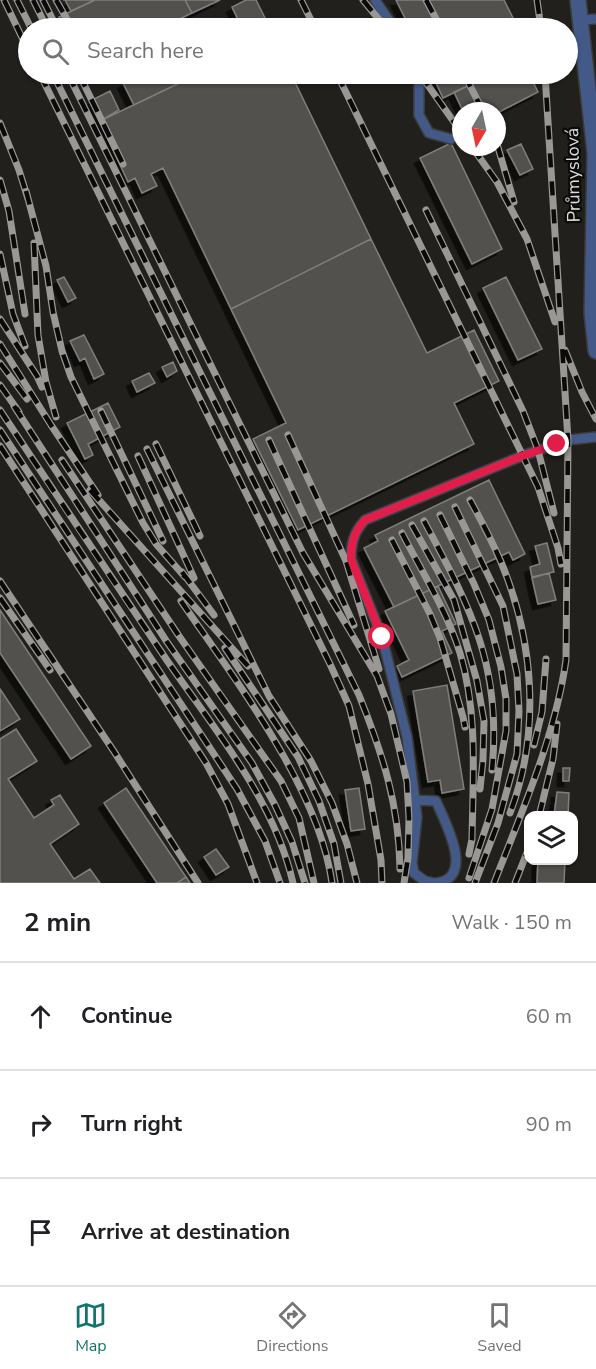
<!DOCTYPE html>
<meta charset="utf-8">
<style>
body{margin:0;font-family:"Nunito Sans",sans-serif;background:#f6f6f6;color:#202124}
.controls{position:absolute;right:18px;bottom:18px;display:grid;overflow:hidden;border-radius:12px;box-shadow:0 2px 4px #0004}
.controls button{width:54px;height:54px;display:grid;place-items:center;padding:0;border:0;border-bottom:2px solid #e0e0e0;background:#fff;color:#202124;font:30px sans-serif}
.compass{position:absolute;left:452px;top:102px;width:54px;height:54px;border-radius:50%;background:#fff;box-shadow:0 2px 4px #0004;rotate:189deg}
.stop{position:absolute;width:18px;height:18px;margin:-14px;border:4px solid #e11d48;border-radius:50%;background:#fff}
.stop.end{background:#e11d48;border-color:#fff;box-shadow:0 2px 6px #0008}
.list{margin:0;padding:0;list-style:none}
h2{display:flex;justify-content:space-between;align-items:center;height:78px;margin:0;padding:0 24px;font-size:26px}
h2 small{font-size:20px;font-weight:400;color:#757577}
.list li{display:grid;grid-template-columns:39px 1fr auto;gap:18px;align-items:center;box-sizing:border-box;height:108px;padding:0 24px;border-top:2px solid #e0e0e0}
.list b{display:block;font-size:22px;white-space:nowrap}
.list em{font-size:20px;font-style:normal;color:#757577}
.icon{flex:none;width:33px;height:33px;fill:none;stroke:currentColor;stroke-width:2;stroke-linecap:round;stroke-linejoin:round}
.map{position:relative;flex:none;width:596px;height:883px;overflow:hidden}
.search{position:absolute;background:#fff;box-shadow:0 2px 4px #0004;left:18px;right:18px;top:18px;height:66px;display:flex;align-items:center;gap:15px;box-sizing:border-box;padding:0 21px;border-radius:33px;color:#757577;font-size:22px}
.sheet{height:402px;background:#fff}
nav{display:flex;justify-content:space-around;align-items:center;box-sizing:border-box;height:84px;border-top:2px solid #e0e0e0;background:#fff;font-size:16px;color:#757577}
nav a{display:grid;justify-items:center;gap:3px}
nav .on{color:#0f766e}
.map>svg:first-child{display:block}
</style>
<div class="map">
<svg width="596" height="883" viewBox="0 0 596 883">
<defs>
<filter id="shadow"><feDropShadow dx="-5.5" dy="5.5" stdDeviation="0" flood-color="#0009"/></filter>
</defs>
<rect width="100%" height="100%" fill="#21201c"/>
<path fill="#53514d" stroke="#817f7b" stroke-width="1.5" filter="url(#shadow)" d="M63,0H95L71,11L65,0Z
M95,0H185L192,13L161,28H65L59,17Z
M185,0H220L192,13Z
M246,0H256L270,28H242L232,7Z
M396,0H504L518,28H410Z
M142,74H147L149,77L157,74H198L134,105L123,83Z
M198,74H291L371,239L231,309L163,168L151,174L157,186L142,193L135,178L128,182L100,121Z
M432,74H493L443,98Z
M493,74H529L538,92L497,113V111H463L454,92Z
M110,91L119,110L100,121L90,101Z
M451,143L502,249L472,264L420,158Z
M521,144L533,169L520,175L507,150Z
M371,239L427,353L474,330L499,381L454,403L474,444L298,530L253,439L286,423L231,309Z
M64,277L76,298L68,302L57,280Z
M506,277L542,349L518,360L483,288Z
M84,335L104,374L94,379L85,358L80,361L70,341Z
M173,362L177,371L167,377L162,367Z
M149,373L155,383L137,392L132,381Z
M108,403L120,427L88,444L93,455L85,459L67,423Z
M489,480L525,554L513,560L509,552L394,607L364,548L378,541L375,535Z
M547,543L554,572L532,577L530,567L540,564L535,546Z
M549,573L556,600L538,604L532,578Z
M438,586L456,624L442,631L452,653L402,677L397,666L409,660L385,611Z
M0,610L91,746L71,759L0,653Z
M447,685L464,789L442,793L440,780L428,782L413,691Z
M0,689L20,719L0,731Z
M16,729L37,761L8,779L34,818L54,805L51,800L60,795L79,824L50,844L74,879L90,869L100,883H0V739Z
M563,768H570L569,781H563Z
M126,788L186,877L177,883H157L104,803Z
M359,788L365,829L351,831L345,790Z
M557,792L569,793L568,816H554Z
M216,849L229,867L216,875L204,857Z
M538,860H565L564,883H537Z
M186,877L190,883H177Z"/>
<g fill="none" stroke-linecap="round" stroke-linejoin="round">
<defs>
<path id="service" d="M375,0L394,28
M581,20L596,19
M419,74V115L429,133L451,139
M413,800L436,801C445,822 476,878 436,883
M434,883L425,881L414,873L412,863L417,817L407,737L382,637L351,559C351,543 354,532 365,520L522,456L568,440L596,437"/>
<path id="minor" d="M578,0L595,153L592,313L596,351"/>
</defs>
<use href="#service" stroke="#3c3b37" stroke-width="12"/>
<use href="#minor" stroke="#3c3b37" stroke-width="18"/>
<use href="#service" stroke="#435988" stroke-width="9"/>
<use href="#minor" stroke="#435988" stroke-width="15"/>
<defs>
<path id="rail" d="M4,0L28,50
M17,0L31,28
M33,0L47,28
M43,0L57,28
M56,0L72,28
M301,0L315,28
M363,0L386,28
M426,0L441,28
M537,0L541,28
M40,74L330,664L349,706L368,784L381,860L382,883
M53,74L359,695C383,755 399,804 400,869
M68,74L303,553L377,676L391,714L407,782L409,818L408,858L404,883
M79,74L123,164
M337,74L538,487L558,548L561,564
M420,74L461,132
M464,74L483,111
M0,123L19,170L28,199
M497,144L514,202
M472,147L497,182L527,239L555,322
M0,180L9,211L25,314
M26,191L46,266L53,312L62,351L71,377L143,523L156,544L185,577
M426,210L523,411L538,450L554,513
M34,243L38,335L46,382L56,417
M0,254L13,314L25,346
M0,319L37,376L42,387
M0,344L51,425L98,495
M565,350L582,392L596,419
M0,363L27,399
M0,385L19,412
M14,406L167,642L252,763L275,805L292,842L305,883
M0,410C55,493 110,576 166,659C214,729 274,799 293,883
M101,411L163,541
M0,430L237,789L265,841L280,883
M288,435L346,561L379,669
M269,440L354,625
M156,444L200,536
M0,446L206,763L228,804L257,883
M147,449L269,696L311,761L332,803L347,844L357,883
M138,456L194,578
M62,460L179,636L281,781L299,818L314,883
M90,490L248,666
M470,500C481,520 492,541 501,562C534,641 541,732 510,813
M455,507L503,606L517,674L519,711L517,754L498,823L475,883
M440,515L474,584L489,620L501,667L506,699V731L492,809L469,878
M424,521C471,609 502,666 492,770
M412,525L454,600L477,681L484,721L483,760L480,789
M402,533C422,572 447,611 460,653C478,713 473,777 472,839L469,854
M392,540L430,614L440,638L463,717L465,727
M182,572L214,615
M0,581L113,750L198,883
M0,598L50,670
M181,601C235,680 319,788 332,883
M225,648L298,757L319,801L334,844L341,883
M534,745L542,712L546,659
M539,816L553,759L557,724
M494,883C522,811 555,737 566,660L568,440L545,74
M515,883L528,850"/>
</defs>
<use href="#rail" stroke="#999895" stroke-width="7"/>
<use href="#rail" stroke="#0a0a08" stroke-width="4.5" stroke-dasharray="14" stroke-linecap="butt"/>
</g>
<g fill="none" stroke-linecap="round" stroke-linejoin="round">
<path stroke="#e11d48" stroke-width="8" d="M382,637L351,559C351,543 354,532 365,520L522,456L557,444"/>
</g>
<g text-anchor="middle" stroke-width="4.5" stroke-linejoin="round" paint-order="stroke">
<g font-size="18" fill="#e0dfdc" stroke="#0a0a08">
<text transform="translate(573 175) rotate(-91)" y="6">Průmyslová</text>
</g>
</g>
</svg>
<div class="controls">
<button><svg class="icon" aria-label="layers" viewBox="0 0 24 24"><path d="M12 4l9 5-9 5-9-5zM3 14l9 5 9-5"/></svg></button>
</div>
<svg class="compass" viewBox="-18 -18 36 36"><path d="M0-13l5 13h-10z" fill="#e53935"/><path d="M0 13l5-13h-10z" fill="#757577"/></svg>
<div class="stop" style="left:382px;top:637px"></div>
<div class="stop end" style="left:557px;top:444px"></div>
<div class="search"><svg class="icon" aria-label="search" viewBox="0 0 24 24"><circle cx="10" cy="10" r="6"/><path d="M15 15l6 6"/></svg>Search here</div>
</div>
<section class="sheet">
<h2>2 min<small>Walk · 150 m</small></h2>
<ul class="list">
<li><svg class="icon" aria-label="ahead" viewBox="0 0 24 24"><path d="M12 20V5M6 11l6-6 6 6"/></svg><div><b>Continue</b></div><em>60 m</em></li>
<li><svg class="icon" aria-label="right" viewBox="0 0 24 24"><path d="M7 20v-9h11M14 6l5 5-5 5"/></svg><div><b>Turn right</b></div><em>90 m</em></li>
<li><svg class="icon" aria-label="arrive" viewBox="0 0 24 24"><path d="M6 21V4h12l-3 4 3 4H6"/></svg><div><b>Arrive at destination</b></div></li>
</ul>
</section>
<nav>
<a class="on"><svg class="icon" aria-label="map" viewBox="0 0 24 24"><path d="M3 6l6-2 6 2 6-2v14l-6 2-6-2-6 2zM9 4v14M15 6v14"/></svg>Map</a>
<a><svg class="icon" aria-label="directions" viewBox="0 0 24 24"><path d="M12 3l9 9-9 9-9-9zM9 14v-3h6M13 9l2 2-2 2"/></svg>Directions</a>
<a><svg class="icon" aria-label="saved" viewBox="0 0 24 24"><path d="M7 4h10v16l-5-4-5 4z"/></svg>Saved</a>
</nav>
